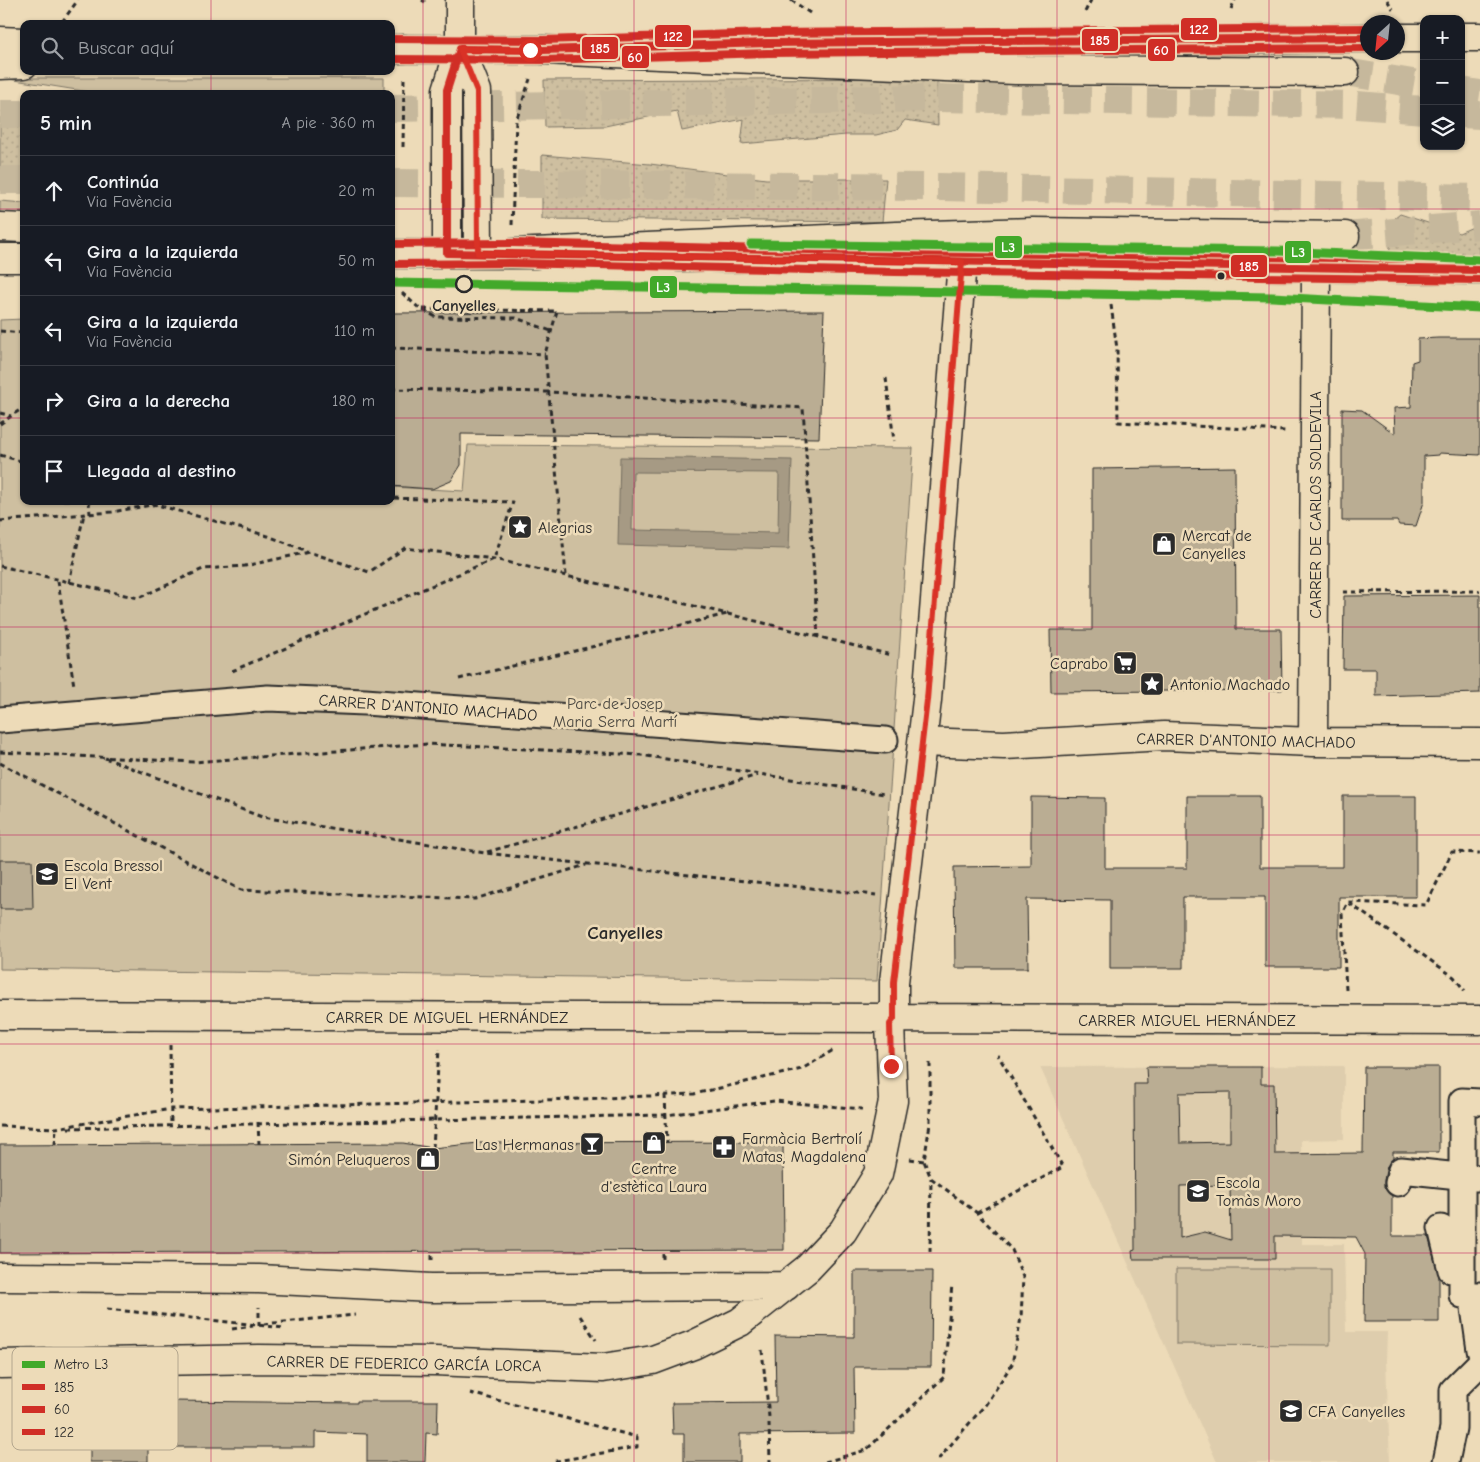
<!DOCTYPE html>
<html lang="es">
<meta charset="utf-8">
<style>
body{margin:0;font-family:"Comic Neue",sans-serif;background:#242831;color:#f1f3f6}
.controls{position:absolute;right:15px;top:15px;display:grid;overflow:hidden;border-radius:10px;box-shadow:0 1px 4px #0004}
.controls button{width:45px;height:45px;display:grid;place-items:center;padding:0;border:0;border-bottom:1px solid #363941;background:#171b24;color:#f1f3f6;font:25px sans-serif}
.compass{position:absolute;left:1360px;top:15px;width:45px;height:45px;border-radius:50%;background:#171b24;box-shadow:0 1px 4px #0004;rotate:207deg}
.stop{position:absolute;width:15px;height:15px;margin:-11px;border:4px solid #d93025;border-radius:50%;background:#fff}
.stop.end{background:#d93025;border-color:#fff;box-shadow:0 1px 5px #0008}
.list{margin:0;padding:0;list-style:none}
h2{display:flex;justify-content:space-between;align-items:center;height:65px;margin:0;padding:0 20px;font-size:21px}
h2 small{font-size:16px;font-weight:400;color:#9ea1a6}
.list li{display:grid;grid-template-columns:32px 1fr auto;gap:15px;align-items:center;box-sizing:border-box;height:70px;padding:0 20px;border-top:1px solid #363941}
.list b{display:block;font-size:19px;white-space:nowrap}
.list p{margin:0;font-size:16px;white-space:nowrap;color:#9ea1a6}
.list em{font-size:16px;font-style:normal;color:#9ea1a6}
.icon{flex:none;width:28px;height:28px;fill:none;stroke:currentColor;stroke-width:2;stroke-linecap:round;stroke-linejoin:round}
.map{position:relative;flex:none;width:1480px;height:1462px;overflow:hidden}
.search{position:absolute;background:#171b24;box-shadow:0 1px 4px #0004;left:20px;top:20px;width:375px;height:55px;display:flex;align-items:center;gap:12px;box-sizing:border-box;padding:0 18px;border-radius:10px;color:#9ea1a6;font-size:19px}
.panel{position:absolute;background:#171b24;box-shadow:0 1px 4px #0004;left:20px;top:90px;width:375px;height:415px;border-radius:10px}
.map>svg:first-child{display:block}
</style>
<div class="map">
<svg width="1480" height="1462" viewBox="0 0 1480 1462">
<defs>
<pattern id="grass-dots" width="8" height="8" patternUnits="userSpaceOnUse" patternTransform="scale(1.25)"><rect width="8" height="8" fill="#cebfa0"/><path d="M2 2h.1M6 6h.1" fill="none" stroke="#b1a48a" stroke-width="1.8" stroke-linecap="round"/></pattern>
</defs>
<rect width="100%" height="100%" fill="#eddbb8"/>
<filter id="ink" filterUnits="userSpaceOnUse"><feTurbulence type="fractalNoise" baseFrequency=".02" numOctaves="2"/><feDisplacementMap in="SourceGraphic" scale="10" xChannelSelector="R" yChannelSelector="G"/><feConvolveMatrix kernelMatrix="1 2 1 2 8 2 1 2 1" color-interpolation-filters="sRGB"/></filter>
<g filter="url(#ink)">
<path fill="#decdad" d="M1344,1066V1139L1301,1140L1302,1244H1344L1346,1332H1387L1386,1361L1390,1462H1217L1040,1067Z"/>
<path fill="url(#grass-dots)" stroke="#7c7566" d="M937,78L938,125L905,120L897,130L876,135H846L741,144L744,119L682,131L677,111L605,126L545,127L544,80Z
M24,106V116L14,114L5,108Z
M0,117L24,124V188L0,182Z
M542,155L650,164L766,179H886L882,222L542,219Z
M1400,214L1459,233L1480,224V256L1389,254L1394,219Z"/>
<path fill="#cebfa0" stroke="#7c7566" d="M2,78H384V94H102Z
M0,201L24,203V216L0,215Z
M24,319V501H391V487L464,491L468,445L913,448L877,981L0,969V320Z
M1176,1269H1330V1345L1176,1344Z"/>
<path fill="#a69a84" stroke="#756e60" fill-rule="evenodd" d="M620,457L792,460L789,549L618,545ZM633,472L779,473L778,533L632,530Z"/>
<path fill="#baad93" stroke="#2b2b2b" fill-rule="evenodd" d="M824,311L819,438L461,434V465L451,481L432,489L391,486V313Z
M1438,338H1480V455L1439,453V455L1424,456V502L1416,526L1399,525L1397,521H1342V409L1362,410L1395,434L1394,408L1411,407L1412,362L1418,360V339Z
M1235,467L1236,629H1281L1282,690L1051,692L1050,630H1092V469Z
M1480,595V693L1376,696V669H1343L1344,596Z
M1187,796H1260V867H1343V796H1416V897H1339V967H1265V897H1183V968H1110V900L1027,899L1028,968H955L954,867L1031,866V797L1105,798V868H1187Z
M0,860H32L33,909H0Z
M1146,1067H1261V1084H1274L1275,1154L1363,1153L1364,1067H1439V1152H1393V1159L1387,1166L1384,1180V1188L1392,1196V1236H1428L1439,1277V1322H1364L1365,1254L1356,1237L1275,1236V1259H1133L1132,1251L1135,1250L1134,1084H1147ZM1230,1092V1142L1180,1143L1179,1093ZM1230,1185L1231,1240L1205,1232L1180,1238V1186Z
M783,1142L784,1250L0,1253V1145L403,1143L433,1148L478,1143Z
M854,1271H932L931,1367H854L855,1433L740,1434V1462H684V1434H673L672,1403L776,1402L775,1336L854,1337Z
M78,1400L357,1403V1401H438L437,1434L426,1433L425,1462H367V1434L315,1432V1447H148V1462H90V1433H78Z"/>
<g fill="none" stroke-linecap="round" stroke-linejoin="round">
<path stroke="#c6b89c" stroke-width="28" stroke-dasharray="28 14" stroke-linecap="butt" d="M1345,72L1424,85
M1461,91L1480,94
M391,108L935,98L1356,105L1424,110
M0,114H24
M1461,114L1480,115
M0,180H24
M391,183L940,187L1480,198
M1345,236L1480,225"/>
<defs>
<path id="pedestrian" d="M0,720L268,698L365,702L885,740
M1480,1102L1462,1101V1295H1480
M1398,1183L1401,1170L1478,1178
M1441,1228L1451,1270H1455
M1480,1304L1474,1308L1480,1350
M1446,1462L1453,1428V1390L1480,1363"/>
<path id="minor" d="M460,49L477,91L478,253
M447,253V90L460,49V0
M922,742L1004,745L1164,736L1313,742L1480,743
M1313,742L1316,268
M0,1015L1480,1020
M0,1277L259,1279L431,1288L786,1286
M0,1364L259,1359L435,1361L603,1368L653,1360L693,1345L740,1322L808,1268L843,1231L878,1174L893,1101L890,1024L894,1019V982L927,700L962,262"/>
<path id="tertiary" d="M1461,37H1480
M1398,38H1424
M0,41L24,42
M698,46L1368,38
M391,49L567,50
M391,254H536
M679,257L1480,270
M0,258H24"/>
<path id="trunk" d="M391,50L404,49
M543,50L1015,70L1345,72
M0,65L24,64
M0,227L24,228
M512,253L896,236L1033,232L1345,236"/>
</defs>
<use href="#pedestrian" stroke="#2b2b2b" stroke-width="29"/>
<use href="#minor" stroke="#2b2b2b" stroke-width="31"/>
<use href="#tertiary" stroke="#2b2b2b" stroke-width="31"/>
<use href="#trunk" stroke="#2b2b2b" stroke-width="31"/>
<path stroke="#2b2b2b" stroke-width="3" stroke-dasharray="5 4" stroke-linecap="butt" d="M422,0L425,2
M791,0L813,15
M1387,0L1393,9
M1231,9L1235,0
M1085,12L1091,0
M62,22L78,0
M403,147L404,78
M512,225L516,121L530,79
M402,293L420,309L557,311L545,354L566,575
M1111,305L1117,349L1118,422L1286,431
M423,310L436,317L516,318L551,331
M0,331L24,333
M391,348L545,354
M886,378L894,441
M391,389L549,392L803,408L818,637
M0,413L11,416
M0,424L24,407
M0,455L24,462
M89,501L90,514
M143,501L268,536L307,551
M0,521L112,512L174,501
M0,566L138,598L203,569L245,566L309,552L369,572L405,548L494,559L728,614L891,655
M58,581L74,686
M69,583L84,514
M1343,592L1480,591
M232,671L494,559L513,502L391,498
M459,679L727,614
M0,752L193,762L427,744L641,755L884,794
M105,758L262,817L485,853L876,895
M0,763L241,890L475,899L586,865
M487,852L758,775
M1349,903L1454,977L1465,991
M1346,990L1342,914L1348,902L1426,905L1452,852L1480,853
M170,1045L171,1125
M930,1063V1124L924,1161L931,1178L977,1213L1012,1250L1023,1277L1021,1318L1012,1364L986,1404L936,1462
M665,1095L667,1143
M258,1122L259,1144
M0,1126L56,1128L171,1109L581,1099L694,1094L802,1069L835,1049
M68,1128L666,1115L774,1101L862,1109
M55,1145L56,1128
M433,1148L439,1049
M910,1159L924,1161
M977,1213L1063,1167L998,1055
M930,1252L931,1178
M663,1259V1250
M432,1260V1252
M107,1309L285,1328
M580,1316L596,1340
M264,1324L355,1315
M259,1326V1307
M232,1329L253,1326
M762,1350L769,1417
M470,1393L637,1437V1447L551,1462
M769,1423L770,1462
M825,1462L866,1450L944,1377L952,1284"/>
<use href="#pedestrian" stroke="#eddbb8" stroke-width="25"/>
<use href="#minor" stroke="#eddbb8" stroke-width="28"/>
<use href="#tertiary" stroke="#eddbb8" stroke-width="28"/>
<use href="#trunk" stroke="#eddbb8" stroke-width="28"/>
<defs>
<path id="bus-1" d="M1368,38L768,43L543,50L460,49L447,90V253L1480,270"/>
<path id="bus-2" d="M391,59L543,60L768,53L1368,48
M391,264L512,263L895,272L1480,280"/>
<path id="bus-3" d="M391,39L543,40L768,33L1368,28
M391,244L512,243L895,252L1480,260"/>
</defs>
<use href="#bus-1" stroke="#eddbb8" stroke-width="11"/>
<use href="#bus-2" stroke="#eddbb8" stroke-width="11"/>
<use href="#bus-3" stroke="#eddbb8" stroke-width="11"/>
<use href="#bus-1" stroke="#d02e26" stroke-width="8"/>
<use href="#bus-2" stroke="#d02e26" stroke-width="8"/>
<use href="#bus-3" stroke="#d02e26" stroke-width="8"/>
<defs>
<path id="metro-1" d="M751,244L1278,251L1480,260
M391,283L1272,297L1480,308"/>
</defs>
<use href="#metro-1" stroke="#eddbb8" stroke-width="12"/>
<use href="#metro-1" stroke="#42a92a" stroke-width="9"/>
</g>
</g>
<g fill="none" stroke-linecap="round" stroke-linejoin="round" filter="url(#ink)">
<path stroke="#d93025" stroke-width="6" d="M530,50L460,49L477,91L478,253L962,262L927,700L894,982V1019L890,1024L891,1066"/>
</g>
<path fill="none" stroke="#c2185b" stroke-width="1" stroke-opacity="0.55" d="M211,0V24M423,0V1462M634,0V1462M846,0V1462M1057,0V1462M1269,0V1462M211,71V94M0,209H24M391,209H1480M0,418H24M391,418H1480M211,501V1462M0,627H1480M0,835H1480M0,1044H1480M0,1253H1480"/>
<defs>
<symbol id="sight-square" viewBox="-11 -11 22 22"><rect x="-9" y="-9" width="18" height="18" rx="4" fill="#2b2b2b" stroke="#eddbb8"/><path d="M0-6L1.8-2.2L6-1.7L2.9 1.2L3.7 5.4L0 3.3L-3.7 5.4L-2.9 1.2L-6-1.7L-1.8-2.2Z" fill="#fff"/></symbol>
<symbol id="shop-square" viewBox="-11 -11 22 22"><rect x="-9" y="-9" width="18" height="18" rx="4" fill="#2b2b2b" stroke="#eddbb8"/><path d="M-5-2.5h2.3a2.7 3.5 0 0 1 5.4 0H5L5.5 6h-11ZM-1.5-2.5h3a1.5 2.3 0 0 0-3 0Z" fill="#fff"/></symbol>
<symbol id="supermarket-square" viewBox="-11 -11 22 22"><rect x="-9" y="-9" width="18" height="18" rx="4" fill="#2b2b2b" stroke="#eddbb8"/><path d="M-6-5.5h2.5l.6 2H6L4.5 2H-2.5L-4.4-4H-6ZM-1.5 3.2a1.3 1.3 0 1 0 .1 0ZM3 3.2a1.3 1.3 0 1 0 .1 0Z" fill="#fff"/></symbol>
<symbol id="school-square" viewBox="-11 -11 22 22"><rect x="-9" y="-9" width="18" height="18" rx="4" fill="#2b2b2b" stroke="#eddbb8"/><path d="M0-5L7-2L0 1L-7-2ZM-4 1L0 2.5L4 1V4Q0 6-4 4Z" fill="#fff"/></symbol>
<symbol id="bar-square" viewBox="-11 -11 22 22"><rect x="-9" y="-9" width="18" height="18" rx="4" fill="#2b2b2b" stroke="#eddbb8"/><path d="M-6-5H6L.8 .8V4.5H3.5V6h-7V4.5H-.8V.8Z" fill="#fff"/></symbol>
<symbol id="pharmacy-square" viewBox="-11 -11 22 22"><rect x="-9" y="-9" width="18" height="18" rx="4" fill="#2b2b2b" stroke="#eddbb8"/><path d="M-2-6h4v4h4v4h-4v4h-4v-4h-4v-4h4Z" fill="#fff"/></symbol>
</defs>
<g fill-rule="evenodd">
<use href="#sight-square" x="506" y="513" width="28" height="28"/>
<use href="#shop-square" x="1150" y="530" width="28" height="28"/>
<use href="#supermarket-square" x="1111" y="649" width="28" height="28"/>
<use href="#sight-square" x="1138" y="670" width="28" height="28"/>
<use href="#school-square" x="33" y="860" width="28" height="28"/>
<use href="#shop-square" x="640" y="1129" width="28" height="28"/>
<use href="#bar-square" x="578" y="1130" width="28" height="28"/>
<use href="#pharmacy-square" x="710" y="1133" width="28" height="28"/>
<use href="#shop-square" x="414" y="1145" width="28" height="28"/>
<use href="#school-square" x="1184" y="1177" width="28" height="28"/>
<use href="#school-square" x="1277" y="1397" width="28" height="28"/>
</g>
<circle fill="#2b2b2b" stroke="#eddbb8" stroke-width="2" cx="1221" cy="276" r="4.5"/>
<circle fill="#eddbb8" stroke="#2b2b2b" stroke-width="2.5" cx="464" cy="284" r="8"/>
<g text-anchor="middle" stroke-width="5" stroke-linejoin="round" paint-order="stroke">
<g font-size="16" font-weight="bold" fill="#2b2b2b" stroke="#eddbb8">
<text x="464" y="311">Canyelles</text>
</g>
<g font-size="16" fill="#2b2b2b" stroke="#eddbb8">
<text transform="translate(1315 505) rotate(-90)" y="6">CARRER DE CARLOS SOLDEVILA</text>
<text transform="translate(428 707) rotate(4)" y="6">CARRER D'ANTONIO MACHADO</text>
<text transform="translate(1246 740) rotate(1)" y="6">CARRER D'ANTONIO MACHADO</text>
<text x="447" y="1023">CARRER DE MIGUEL HERNÁNDEZ</text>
<text x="1187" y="1026">CARRER MIGUEL HERNÁNDEZ</text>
<text transform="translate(404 1363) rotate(1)" y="6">CARRER DE FEDERICO GARCÍA LORCA</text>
</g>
<g font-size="16" fill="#2b2b2b" stroke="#eddbb8" text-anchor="start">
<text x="538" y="533">Alegrias</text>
<text x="1182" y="541">Mercat de<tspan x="1182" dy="18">Canyelles</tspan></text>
<text x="1108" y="669" text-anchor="end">Caprabo</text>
<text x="1170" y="690">Antonio Machado</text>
<text x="64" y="871">Escola Bressol<tspan x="64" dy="18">El Vent</tspan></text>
<text x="742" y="1144">Farmàcia Bertrolí<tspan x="742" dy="18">Matas, Magdalena</tspan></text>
<text x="574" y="1150" text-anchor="end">Las Hermanas</text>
<text x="410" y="1165" text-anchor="end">Simón Peluqueros</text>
<text x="654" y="1174" text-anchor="middle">Centre<tspan x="654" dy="18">d'estètica Laura</tspan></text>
<text x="1216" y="1188">Escola<tspan x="1216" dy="18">Tomàs Moro</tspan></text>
<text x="1308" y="1417">CFA Canyelles</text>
</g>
<g font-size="16" fill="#4c4942" stroke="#eddbb8">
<text x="615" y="709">Parc de Josep<tspan x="615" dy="18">Maria Serra Martí</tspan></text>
</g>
<g font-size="19" font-weight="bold" fill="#2b2b2b" stroke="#eddbb8">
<text x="625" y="939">Canyelles</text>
</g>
</g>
<rect x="12" y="1347" width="166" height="103" rx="8" fill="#eddbb8" stroke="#b3a68e" stroke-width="1"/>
<rect x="22" y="1361" width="23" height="7" fill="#42a92a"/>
<rect x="22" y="1384" width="23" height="6" fill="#d02e26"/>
<rect x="22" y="1406" width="23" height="7" fill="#d02e26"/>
<rect x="22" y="1429" width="23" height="6" fill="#d02e26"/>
<g font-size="14" fill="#2b2b2b">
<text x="54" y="1369">Metro L3</text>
<text x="54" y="1392">185</text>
<text x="54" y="1414">60</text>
<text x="54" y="1437">122</text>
</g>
<g stroke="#eddbb8" stroke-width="2">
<rect x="1180" y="17" width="38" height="24" rx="5" fill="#d02e26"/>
<rect x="654" y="24" width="38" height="24" rx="5" fill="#d02e26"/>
<rect x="1081" y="28" width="38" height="24" rx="5" fill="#d02e26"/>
<rect x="581" y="36" width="38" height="24" rx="5" fill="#d02e26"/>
<rect x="1147" y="38" width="29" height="24" rx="5" fill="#d02e26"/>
<rect x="621" y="45" width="29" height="24" rx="5" fill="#d02e26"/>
<rect x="994" y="235" width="29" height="24" rx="5" fill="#42a92a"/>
<rect x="1284" y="240" width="28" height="24" rx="5" fill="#42a92a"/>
<rect x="1230" y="254" width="38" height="24" rx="5" fill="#d02e26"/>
<rect x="649" y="275" width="29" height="24" rx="5" fill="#42a92a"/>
</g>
<g font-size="14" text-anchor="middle" font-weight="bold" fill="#fff">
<text x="1199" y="34">122</text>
<text x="673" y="41">122</text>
<text x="1100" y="45">185</text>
<text x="600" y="53">185</text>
<text x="1161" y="55">60</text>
<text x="635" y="62">60</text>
<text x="1008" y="252">L3</text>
<text x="1298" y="257">L3</text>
<text x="1249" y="271">185</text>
<text x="663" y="292">L3</text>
</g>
</svg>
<div class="controls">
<button>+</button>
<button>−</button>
<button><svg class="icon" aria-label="layers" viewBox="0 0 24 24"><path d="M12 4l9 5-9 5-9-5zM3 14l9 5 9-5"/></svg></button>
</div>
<svg class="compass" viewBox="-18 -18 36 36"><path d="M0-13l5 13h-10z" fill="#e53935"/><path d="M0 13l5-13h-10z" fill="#9ea1a6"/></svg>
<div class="stop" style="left:530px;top:50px"></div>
<div class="stop end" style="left:891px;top:1066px"></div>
<div class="search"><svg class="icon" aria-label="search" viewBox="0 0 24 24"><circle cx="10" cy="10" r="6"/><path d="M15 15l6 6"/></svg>Buscar aquí</div>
<section class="panel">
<h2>5 min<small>A pie · 360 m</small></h2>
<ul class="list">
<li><svg class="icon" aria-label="ahead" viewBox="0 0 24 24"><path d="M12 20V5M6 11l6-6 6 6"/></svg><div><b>Continúa</b><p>Via Favència</p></div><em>20 m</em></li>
<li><svg class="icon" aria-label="left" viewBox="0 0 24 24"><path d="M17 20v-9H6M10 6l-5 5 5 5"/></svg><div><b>Gira a la izquierda</b><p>Via Favència</p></div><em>50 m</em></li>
<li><svg class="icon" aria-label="left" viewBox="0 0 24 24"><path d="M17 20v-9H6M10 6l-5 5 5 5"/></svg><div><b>Gira a la izquierda</b><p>Via Favència</p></div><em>110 m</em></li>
<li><svg class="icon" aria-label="right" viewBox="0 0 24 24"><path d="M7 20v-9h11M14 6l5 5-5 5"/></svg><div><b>Gira a la derecha</b></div><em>180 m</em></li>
<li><svg class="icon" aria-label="arrive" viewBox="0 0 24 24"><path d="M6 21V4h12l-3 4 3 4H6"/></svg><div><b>Llegada al destino</b></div></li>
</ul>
</section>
</div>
